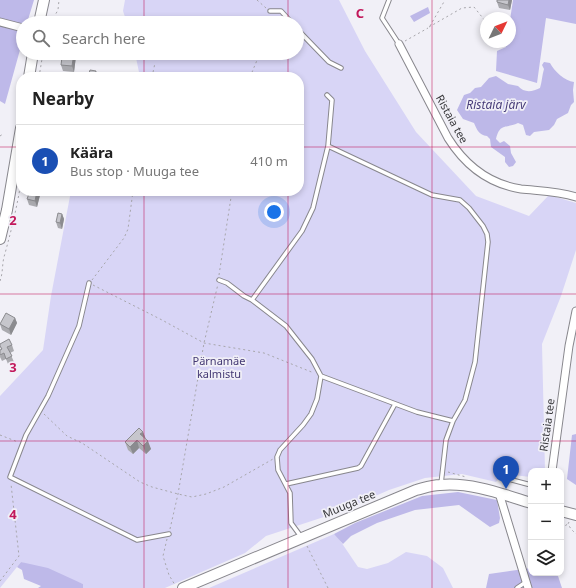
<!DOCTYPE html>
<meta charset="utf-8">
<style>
body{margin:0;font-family:"Noto Sans",sans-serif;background:#f6f6f6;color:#222}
.controls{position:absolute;right:12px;bottom:12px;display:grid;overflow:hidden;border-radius:8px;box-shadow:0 2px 6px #0003}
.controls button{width:36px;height:36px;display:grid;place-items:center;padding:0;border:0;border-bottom:1px solid #e0e0e0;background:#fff;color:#222;font:20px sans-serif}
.compass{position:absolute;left:480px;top:12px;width:36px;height:36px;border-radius:50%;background:#fff;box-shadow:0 2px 6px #0003;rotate:47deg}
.you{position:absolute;left:274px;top:212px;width:14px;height:14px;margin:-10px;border:3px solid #fff;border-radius:50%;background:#1a73e8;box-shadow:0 0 0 6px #1a73e833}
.badge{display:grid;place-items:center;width:26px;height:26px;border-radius:50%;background:#0b8043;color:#fff;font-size:13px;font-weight:700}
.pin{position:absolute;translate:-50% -33px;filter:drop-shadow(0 1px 2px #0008)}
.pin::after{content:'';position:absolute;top:21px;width:14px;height:12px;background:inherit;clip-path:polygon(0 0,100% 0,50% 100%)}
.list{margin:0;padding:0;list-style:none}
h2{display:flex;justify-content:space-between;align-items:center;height:52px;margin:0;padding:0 16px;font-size:17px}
h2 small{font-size:13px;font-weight:400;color:#767676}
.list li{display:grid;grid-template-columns:26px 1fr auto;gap:12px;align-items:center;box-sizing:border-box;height:72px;padding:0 16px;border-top:1px solid #e0e0e0}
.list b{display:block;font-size:15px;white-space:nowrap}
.list p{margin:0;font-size:13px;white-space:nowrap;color:#767676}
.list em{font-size:13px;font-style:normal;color:#767676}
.icon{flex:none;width:22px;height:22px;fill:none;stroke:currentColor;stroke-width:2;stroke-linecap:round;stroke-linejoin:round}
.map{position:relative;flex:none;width:576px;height:588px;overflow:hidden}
.search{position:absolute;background:#fff;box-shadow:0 2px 6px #0003;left:16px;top:16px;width:288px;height:44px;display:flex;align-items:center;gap:10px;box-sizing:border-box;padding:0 14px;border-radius:22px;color:#767676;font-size:15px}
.panel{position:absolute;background:#fff;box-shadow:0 2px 6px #0003;left:16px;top:72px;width:288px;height:124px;border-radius:16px}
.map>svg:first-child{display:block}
</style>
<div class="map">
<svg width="576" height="588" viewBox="0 0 576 588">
<rect width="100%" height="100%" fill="#f1f0f7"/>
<path fill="#d8d5f6" d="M125,0H339L365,51L416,132L476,196L529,216L549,195L576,203V250L561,296L542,344L545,471H531V477L503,474L496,482L462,474L425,478L389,490L339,512L266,536L245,553L165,588H83V584L21,562L0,588V396L43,350L51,296L71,191H299V77H140L135,53H297V23H127L123,11Z
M334,534L337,536L358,567L367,569L388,563L406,552L427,556L443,568L453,588H209Z"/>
<path fill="#beb9e9" d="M0,0H34L27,23H23V39L5,104L0,101Z
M513,0H576V24L546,18L537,83L496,71L497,51L506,47V42H510V20Z
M576,434V485L567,479L572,435Z
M458,492L497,500L500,518L499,523L490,527L459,505L415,510L377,523L351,536L343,544L334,534L355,523L422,496Z
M21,562L48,568L83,584V588H38L41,586L24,579L22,570L17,567Z
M531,568V573H557L562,588H486L489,574Z"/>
<path fill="#bdb8e8" d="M428,7L430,13L414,22L410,16Z
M544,62L550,63C554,71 565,81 574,82L573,90L574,102L571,105L568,113L557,119L554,125L549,130L534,132L530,136L526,135L523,125L518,123C506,129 500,122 496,139L500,143L504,141L510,146L511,153L516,162L513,166L509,167L505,162V157L491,147L490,139L487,136C479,135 477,130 474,123L463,119L457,110L464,95L470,93L475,88L481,87L489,78L496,76L508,84L518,86C524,93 532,92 540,88C542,82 542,75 544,69L542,65Z"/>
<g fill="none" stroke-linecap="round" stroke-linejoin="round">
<defs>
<path id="service" d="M389,0L382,18L399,44
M270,11H281L292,23
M297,29L329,62L341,68
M328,146L432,195L460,200L469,208L483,226L487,234L488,242L475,362L465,400L453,421
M219,280L227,283L244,296L252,300L286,326L312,359L321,376L317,399L311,414L303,425L280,450L277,457L278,470L290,493L291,523L302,538
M89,283L79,326L48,396L26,435L10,477L137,540L169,534
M252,300L302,231L313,208L328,146L332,100L327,95
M321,376L417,412L453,421L446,440L441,484
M508,479L531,485
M286,484L358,468L361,466L395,404
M517,588L526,582"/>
<path id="minor" d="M0,22L23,28
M399,44L448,138C465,165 489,184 521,189C540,191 558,191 576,197
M552,471L569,346L576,311
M499,493L528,588"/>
<path id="secondary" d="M39,23L44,0
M29,77L33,53
M0,239L7,210L21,128
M561,511L576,515
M183,588L416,490C424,488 432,485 440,485C471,482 502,494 531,503"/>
</defs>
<use href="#service" stroke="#88878d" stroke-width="5.5"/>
<use href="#minor" stroke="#88878d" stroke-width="9"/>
<use href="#secondary" stroke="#88878d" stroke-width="12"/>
<path stroke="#a7a6ab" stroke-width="1" stroke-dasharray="2 3" stroke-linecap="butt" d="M257,0L266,8
M54,23V17L58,10L59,0
M271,23L274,15
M430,26L445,0
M429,27L462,8L474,7L486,22
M405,41L428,28
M39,77L43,53
M152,77L155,63
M207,77L208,73
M250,77L260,53
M0,136L3,134
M219,275L232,191
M92,280L124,238L128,229L133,191
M0,281C3,273 2,265 4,257C11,232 17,207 21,182
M93,285L162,320L204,343L264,353L314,373
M44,414L67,436L82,443L140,482L152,487L178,494L192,497L206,494L224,487L273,459
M0,435L18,442
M448,472L466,477
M569,522L568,524L571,529L576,534
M561,528L568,524
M170,529L178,494L204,343L218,284
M167,539L163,556L169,575L175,585
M307,546L328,588
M0,581L19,556L11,484"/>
<use href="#service" stroke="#fff" stroke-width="3.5"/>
<use href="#minor" stroke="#fff" stroke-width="7"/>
<use href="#secondary" stroke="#fff" stroke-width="10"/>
</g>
<path fill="#aaaaaf" d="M512,0L510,10L499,8L497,2Z
M74,53H75L76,56L74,72L63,71L61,65L66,58Z
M41,191L37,207L29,205L27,199Z
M53,191H61V193Z
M62,214L64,219L62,229L58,228L56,222Z
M15,318L17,323L11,335L2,330L0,324Z
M12,345L14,351L10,353L14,362L8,364L6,359L2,361L0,357L1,349L0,346Z
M143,432L146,439L151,449L146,454L139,448L133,454L128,450L125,442Z"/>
<path fill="#8b8b8f" d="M509,0H512L510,10L508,5Z
M74,53H75L76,56L74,72L72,66Z
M96,71L98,77H94Z
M37,191H41L37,207L35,201Z
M62,214L64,219L62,229L60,223Z
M15,318L17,323L11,335L9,329Z
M143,432L146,440L140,434Z
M137,440L139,448L133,454L130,447Z
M148,441L151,449L146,454L143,446Z"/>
<path fill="#c6c6cc" stroke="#8b8b8f" d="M497,0H509L508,5L497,2Z
M67,53H74L72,66L61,65L62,57L66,58Z
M90,70L96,71L94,77H88Z
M69,76L77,77H69Z
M30,191H37L35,201L27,199Z
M58,213L62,214L60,223L56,222Z
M6,313L15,318L9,329L0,324Z
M9,339L12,345L7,347L12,356L6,359L4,353L0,355V350L2,349L0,346V344Z
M139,428L143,432L140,434L148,441L143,446L137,440L130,447L125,442Z"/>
<path fill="none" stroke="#c2185b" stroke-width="1" stroke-opacity="0.55" d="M144,0V23M288,0V23M432,0V588M144,53V77M288,53V77M0,147H21M299,147H576M144,191V588M288,191V588M0,294H576M0,441H576"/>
<g text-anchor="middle" stroke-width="3.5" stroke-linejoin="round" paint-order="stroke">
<g font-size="11" fill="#38383b" stroke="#f1f0f7">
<text transform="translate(452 119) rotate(61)" y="4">Ristaia tee</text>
<text transform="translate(547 425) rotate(-82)" y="4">Ristaia tee</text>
<text transform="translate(349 504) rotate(-22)" y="4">Muuga tee</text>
</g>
<g font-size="11" fill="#433873" stroke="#f1f0f7">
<text x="219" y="365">Pärnamäe<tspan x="219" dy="13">kalmistu</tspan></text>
</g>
<g font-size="12" font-style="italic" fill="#483d79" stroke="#f1f0f7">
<text x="496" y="109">Ristaia järv</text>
</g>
</g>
<g font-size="13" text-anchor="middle" font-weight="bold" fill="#c2185b" stroke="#f1f0f7" stroke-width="3.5" stroke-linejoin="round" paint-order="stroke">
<text x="360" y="18">C</text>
<text x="13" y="225">2</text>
<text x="13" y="372">3</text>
<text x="13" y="519">4</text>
</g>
</svg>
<div class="controls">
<button>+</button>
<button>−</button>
<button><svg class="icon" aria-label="layers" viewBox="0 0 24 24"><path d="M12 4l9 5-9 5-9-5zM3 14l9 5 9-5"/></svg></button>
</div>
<svg class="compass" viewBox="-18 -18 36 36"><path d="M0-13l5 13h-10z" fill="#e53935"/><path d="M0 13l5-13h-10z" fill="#767676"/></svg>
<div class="you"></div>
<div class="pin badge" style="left:506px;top:489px;background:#1a4fb4">1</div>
<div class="search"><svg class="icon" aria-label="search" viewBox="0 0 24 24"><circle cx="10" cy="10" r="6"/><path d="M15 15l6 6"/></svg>Search here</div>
<section class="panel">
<h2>Nearby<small></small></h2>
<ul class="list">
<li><span class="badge" style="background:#1a4fb4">1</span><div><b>Käära</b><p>Bus stop · Muuga tee</p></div><em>410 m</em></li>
</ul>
</section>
</div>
